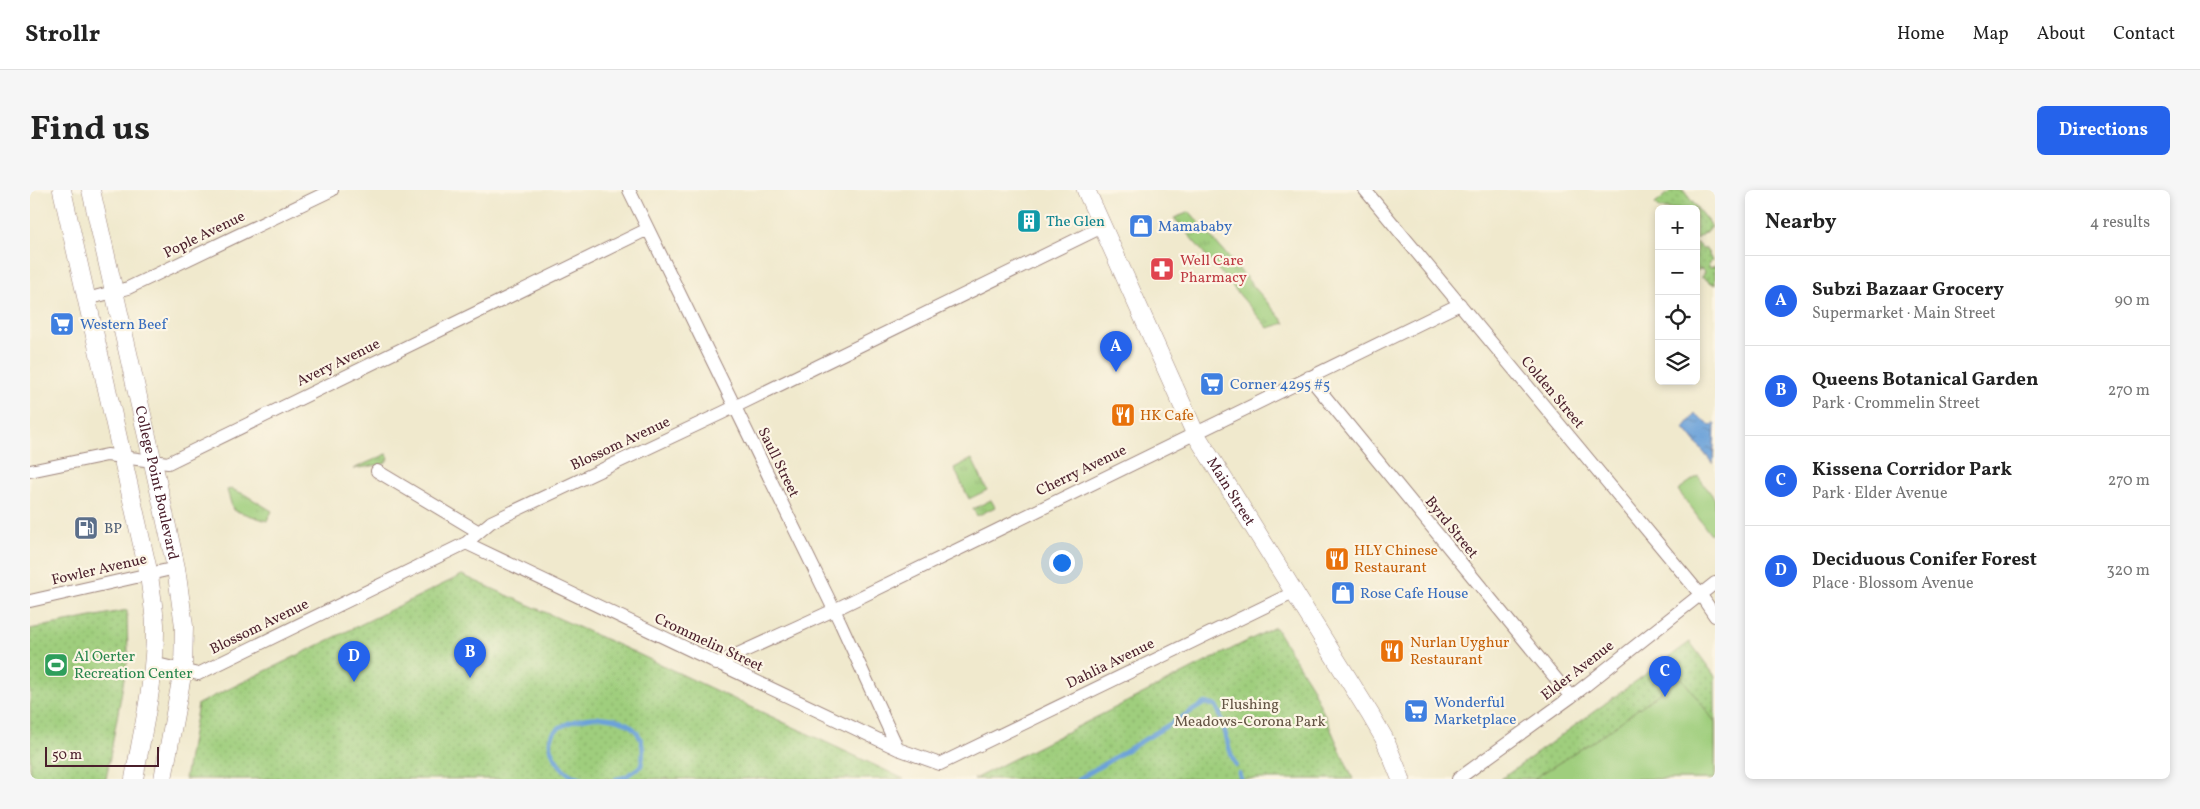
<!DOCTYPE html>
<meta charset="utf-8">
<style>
body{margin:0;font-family:Vollkorn,serif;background:#f6f6f6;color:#222}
.controls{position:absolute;right:15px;top:15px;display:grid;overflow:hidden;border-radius:8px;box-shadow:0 2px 8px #0003}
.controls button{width:45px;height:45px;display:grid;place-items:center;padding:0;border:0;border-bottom:1px solid #e0e0e0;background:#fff;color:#222;font:25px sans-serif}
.scale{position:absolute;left:15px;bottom:12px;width:114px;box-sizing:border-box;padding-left:5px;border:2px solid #4a1f2b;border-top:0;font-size:14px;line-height:18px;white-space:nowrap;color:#4a1f2b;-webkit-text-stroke:4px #fcf5e5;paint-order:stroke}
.you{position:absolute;left:1031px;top:372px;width:18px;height:18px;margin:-12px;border:4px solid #fff;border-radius:50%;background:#1a73e8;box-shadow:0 0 0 8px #1a73e833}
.badge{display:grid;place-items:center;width:32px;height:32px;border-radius:50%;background:#2563eb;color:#fff;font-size:16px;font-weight:700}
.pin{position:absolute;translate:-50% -41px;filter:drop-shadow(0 1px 2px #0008)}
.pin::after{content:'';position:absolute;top:26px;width:18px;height:15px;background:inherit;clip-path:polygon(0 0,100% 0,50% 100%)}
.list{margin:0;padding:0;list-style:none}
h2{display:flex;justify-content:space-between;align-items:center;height:65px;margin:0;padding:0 20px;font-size:21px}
h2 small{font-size:16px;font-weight:400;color:#767676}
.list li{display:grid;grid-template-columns:32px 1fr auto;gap:15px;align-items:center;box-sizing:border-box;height:90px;padding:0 20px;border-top:1px solid #e0e0e0}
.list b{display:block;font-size:19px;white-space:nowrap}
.list p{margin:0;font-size:16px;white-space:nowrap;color:#767676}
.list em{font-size:16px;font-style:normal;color:#767676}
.icon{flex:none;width:28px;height:28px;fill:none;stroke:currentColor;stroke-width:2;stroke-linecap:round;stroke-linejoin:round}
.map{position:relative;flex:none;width:1685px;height:589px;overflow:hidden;border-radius:8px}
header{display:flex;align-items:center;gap:30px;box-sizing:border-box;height:70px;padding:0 25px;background:#fff;border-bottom:1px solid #e0e0e0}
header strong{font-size:24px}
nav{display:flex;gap:28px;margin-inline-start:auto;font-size:18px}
.intro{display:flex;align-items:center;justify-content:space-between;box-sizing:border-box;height:120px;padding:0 30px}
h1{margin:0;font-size:35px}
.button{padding:12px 22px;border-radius:8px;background:#2563eb;color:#fff;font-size:18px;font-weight:700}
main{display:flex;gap:30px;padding:0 30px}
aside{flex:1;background:#fff;border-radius:8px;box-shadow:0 2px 8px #0003}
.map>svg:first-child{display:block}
</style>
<header>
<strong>Strollr</strong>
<nav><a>Home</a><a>Map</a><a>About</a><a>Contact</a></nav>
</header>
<div class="intro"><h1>Find us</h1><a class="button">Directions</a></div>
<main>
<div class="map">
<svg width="1685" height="589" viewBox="0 0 1685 589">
<defs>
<pattern id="grass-tufts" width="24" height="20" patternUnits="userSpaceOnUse" patternTransform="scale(1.25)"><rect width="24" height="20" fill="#9fce7d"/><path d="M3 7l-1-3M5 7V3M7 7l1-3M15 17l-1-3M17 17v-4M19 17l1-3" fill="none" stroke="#8ab06c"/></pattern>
<pattern id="park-dots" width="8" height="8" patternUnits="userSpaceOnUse" patternTransform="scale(1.25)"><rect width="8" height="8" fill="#9fce7d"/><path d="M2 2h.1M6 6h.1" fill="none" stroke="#8ab06c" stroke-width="1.8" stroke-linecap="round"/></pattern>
<pattern id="water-ripples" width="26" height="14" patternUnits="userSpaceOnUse" patternTransform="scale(1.25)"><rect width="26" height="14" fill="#6ca2d9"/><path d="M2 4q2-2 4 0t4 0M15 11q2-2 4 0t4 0" fill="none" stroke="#5b83b0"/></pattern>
</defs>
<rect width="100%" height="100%" fill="#fcf5e5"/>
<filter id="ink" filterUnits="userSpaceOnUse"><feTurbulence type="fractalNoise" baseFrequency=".02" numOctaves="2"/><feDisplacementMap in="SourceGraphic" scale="10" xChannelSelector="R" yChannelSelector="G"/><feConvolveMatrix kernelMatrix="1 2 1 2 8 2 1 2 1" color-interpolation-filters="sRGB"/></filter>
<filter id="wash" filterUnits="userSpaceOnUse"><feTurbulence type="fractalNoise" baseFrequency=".0096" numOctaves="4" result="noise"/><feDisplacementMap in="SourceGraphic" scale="20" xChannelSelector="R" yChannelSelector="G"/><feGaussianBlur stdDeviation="1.12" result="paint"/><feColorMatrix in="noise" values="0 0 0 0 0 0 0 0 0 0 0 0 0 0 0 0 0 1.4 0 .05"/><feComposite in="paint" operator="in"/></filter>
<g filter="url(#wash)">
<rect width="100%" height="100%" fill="#f0e9cd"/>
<path fill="url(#grass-tufts)" stroke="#747654" d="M1160,22L1255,133L1238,138L1144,28Z
M357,264L359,268L354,274L323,279Z
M942,269L957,300L939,309L924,278Z
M201,299L214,304L242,321L237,331L203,320L197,300Z
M961,310L965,317L947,326L943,319Z"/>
<path fill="url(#park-dots)" stroke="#747654" d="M1642,0H1653L1682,37L1666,49V19H1629L1625,14Z
M1666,52L1672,59L1676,58L1682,71L1678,74L1680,78L1685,76V95L1671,87L1674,82L1671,79L1666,81Z
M432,385L604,462L874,589H155L168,514Z
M97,420L98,467L76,589H0V439Z
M1245,437L1282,497L1323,589H944Z
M1660,452L1685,486V589H1471Z"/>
<path fill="#9fce7d" stroke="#747654" d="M1668,286L1685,309V340L1680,344L1648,300Z
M1651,487L1685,532V589H1503L1570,547Z"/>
<path fill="url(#water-ripples)" stroke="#5b6082" d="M1665,224L1681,236L1685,233L1683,274L1654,238Z"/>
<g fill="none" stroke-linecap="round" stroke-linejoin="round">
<path stroke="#6ca2d9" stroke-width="4.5" d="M1209,583L1211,589
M552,589C540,587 531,578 525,568C522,563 519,556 520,550C524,523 628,508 611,576L595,587L586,589
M1049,589L1175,513L1186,516C1197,535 1195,557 1206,575"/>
</g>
</g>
<g filter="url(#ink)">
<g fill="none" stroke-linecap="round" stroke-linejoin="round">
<defs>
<path id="street" d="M599,0L810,432L868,559
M1335,0L1670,404L1685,426
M57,109L98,98L302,0
M1279,187L1541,507
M0,281L77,265L138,273L618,39
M347,281L449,342
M436,353L868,559L910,574L1265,402
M0,411L146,378
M123,473L168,484L436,353L461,332L692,223L1072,37
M686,474L804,420L1430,114
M1428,589L1541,507L1685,393"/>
<g id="secondary">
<path d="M32,0L119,385C121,401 124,418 125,434C126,486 113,538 104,589"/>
<path id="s1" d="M61,0L126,286L146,378L154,436L153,480L133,589"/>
<path id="s2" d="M1056,0L1165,243L1340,524L1354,548L1371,589"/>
</g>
</defs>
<use href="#street" stroke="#9d847c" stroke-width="14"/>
<use href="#secondary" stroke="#9d847c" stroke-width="19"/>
<use href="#street" stroke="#fff" stroke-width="12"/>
<use href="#secondary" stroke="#fff" stroke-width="18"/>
</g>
</g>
<defs>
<symbol id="building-square" viewBox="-11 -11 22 22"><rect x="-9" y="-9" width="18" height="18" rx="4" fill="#0f9aa8" stroke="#fcf5e5"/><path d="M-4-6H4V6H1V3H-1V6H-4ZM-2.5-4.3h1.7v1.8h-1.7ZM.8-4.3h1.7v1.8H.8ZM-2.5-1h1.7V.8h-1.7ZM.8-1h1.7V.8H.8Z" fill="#fff"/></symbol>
<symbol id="shop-square" viewBox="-11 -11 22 22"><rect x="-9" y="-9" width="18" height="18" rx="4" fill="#3f7fe0" stroke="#fcf5e5"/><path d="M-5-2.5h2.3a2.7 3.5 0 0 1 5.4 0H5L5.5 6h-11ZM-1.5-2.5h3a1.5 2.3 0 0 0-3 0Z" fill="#fff"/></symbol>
<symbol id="pharmacy-square" viewBox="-11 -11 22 22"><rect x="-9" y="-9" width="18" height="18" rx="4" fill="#e0444e" stroke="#fcf5e5"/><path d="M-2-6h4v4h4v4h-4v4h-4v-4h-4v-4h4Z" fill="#fff"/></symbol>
<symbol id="supermarket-square" viewBox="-11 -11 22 22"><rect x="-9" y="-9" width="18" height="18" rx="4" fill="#3f7fe0" stroke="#fcf5e5"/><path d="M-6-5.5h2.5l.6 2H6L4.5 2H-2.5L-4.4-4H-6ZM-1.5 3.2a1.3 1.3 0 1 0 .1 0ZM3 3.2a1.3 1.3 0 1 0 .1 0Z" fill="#fff"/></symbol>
<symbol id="restaurant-square" viewBox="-11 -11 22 22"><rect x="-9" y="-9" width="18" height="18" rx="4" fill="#e8710a" stroke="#fcf5e5"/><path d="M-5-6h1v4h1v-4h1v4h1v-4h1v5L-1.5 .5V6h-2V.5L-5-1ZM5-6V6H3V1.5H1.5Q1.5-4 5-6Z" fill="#fff"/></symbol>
<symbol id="fuel-square" viewBox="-11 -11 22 22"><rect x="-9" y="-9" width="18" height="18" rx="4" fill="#5c6f8a" stroke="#fcf5e5"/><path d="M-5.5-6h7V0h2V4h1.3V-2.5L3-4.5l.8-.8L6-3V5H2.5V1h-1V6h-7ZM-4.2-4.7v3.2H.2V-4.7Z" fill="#fff"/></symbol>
<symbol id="stadium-square" viewBox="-11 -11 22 22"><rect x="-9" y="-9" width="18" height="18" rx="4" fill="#2e9e5b" stroke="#fcf5e5"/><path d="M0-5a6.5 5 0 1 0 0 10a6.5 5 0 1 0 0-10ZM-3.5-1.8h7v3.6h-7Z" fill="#fff"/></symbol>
</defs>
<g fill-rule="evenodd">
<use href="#building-square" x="985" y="17" width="28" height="28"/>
<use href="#shop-square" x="1097" y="22" width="28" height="28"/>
<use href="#pharmacy-square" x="1118" y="65" width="28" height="28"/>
<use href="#supermarket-square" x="18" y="120" width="28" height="28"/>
<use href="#supermarket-square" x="1168" y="180" width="28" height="28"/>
<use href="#restaurant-square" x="1079" y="211" width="28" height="28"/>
<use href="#fuel-square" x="42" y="324" width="28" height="28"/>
<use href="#restaurant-square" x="1293" y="355" width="28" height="28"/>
<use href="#shop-square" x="1299" y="389" width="28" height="28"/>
<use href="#restaurant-square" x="1348" y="447" width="28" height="28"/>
<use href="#stadium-square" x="12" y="461" width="28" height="28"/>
<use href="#supermarket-square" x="1372" y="507" width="28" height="28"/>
</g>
<g text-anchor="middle" stroke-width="4.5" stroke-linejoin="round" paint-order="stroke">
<g font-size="15" fill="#0d838f" stroke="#fcf5e5" text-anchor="start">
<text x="1016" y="36">The Glen</text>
</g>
<g font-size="15" fill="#366cbe" stroke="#fcf5e5" text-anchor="start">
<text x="1128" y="41">Mamababy</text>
<text x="50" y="139">Western Beef</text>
<text x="1200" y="199">Corner 4295 #5</text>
<text x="1330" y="408">Rose Cafe House</text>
<text x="1404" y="517">Wonderful<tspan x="1404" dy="17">Marketplace</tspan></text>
</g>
<g font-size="15" fill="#4a1f2b" stroke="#fcf5e5">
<text transform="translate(174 44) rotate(-26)" y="5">Pople Avenue</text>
<text transform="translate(308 172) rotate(-26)" y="5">Avery Avenue</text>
<text transform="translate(1523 202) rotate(50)" y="5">Colden Street</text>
<text transform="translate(590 253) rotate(-25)" y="5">Blossom Avenue</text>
<text transform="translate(749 272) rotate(64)" y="5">Saull Street</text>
<text transform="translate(1051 280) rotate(-26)" y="5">Cherry Avenue</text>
<text dy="5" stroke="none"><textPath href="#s1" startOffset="300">College Point Boulevard</textPath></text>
<text dy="5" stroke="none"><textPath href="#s2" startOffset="335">Main Street</textPath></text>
<text transform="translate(1422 337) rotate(51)" y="5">Byrd Street</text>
<text transform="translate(69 379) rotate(-13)" y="5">Fowler Avenue</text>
<text transform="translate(229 436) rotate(-26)" y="5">Blossom Avenue</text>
<text transform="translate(679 452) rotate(25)" y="5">Crommelin Street</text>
<text transform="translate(1080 473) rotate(-26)" y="5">Dahlia Avenue</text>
<text transform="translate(1547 480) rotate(-38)" y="5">Elder Avenue</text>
</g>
<g font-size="15" fill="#be3a42" stroke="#fcf5e5" text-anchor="start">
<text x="1150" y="75">Well Care<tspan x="1150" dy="17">Pharmacy</tspan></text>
</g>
<g font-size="15" fill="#c56008" stroke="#fcf5e5" text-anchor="start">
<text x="1110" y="230">HK Cafe</text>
<text x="1324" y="365">HLY Chinese<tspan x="1324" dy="17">Restaurant</tspan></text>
<text x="1380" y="457">Nurlan Uyghur<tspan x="1380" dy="17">Restaurant</tspan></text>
</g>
<g font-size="15" fill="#4e5e75" stroke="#fcf5e5" text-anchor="start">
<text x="74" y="343">BP</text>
</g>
<g font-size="15" fill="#27864d" stroke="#fcf5e5" text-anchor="start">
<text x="44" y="471">Al Oerter<tspan x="44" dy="17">Recreation Center</tspan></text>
</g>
<g font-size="15" fill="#645444" stroke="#fcf5e5">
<text x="1220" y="519">Flushing<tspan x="1220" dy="17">Meadows-Corona Park</tspan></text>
</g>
</g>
</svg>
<div class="controls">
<button>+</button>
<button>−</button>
<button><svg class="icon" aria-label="locate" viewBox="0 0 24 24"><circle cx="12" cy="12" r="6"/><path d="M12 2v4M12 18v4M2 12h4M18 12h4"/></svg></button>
<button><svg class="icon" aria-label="layers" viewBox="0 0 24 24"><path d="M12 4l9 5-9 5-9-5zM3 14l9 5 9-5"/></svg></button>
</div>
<div class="scale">50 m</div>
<div class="you"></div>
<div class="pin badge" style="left:1086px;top:182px">A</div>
<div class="pin badge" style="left:440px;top:488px">B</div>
<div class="pin badge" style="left:1635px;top:507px">C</div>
<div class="pin badge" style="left:324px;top:492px">D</div>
</div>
<aside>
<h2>Nearby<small>4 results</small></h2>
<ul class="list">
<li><span class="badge">A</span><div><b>Subzi Bazaar Grocery</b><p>Supermarket · Main Street</p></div><em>90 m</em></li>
<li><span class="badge">B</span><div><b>Queens Botanical Garden</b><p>Park · Crommelin Street</p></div><em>270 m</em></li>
<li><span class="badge">C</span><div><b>Kissena Corridor Park</b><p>Park · Elder Avenue</p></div><em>270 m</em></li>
<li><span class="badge">D</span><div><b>Deciduous Conifer Forest</b><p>Place · Blossom Avenue</p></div><em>320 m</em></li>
</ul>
</aside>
</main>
